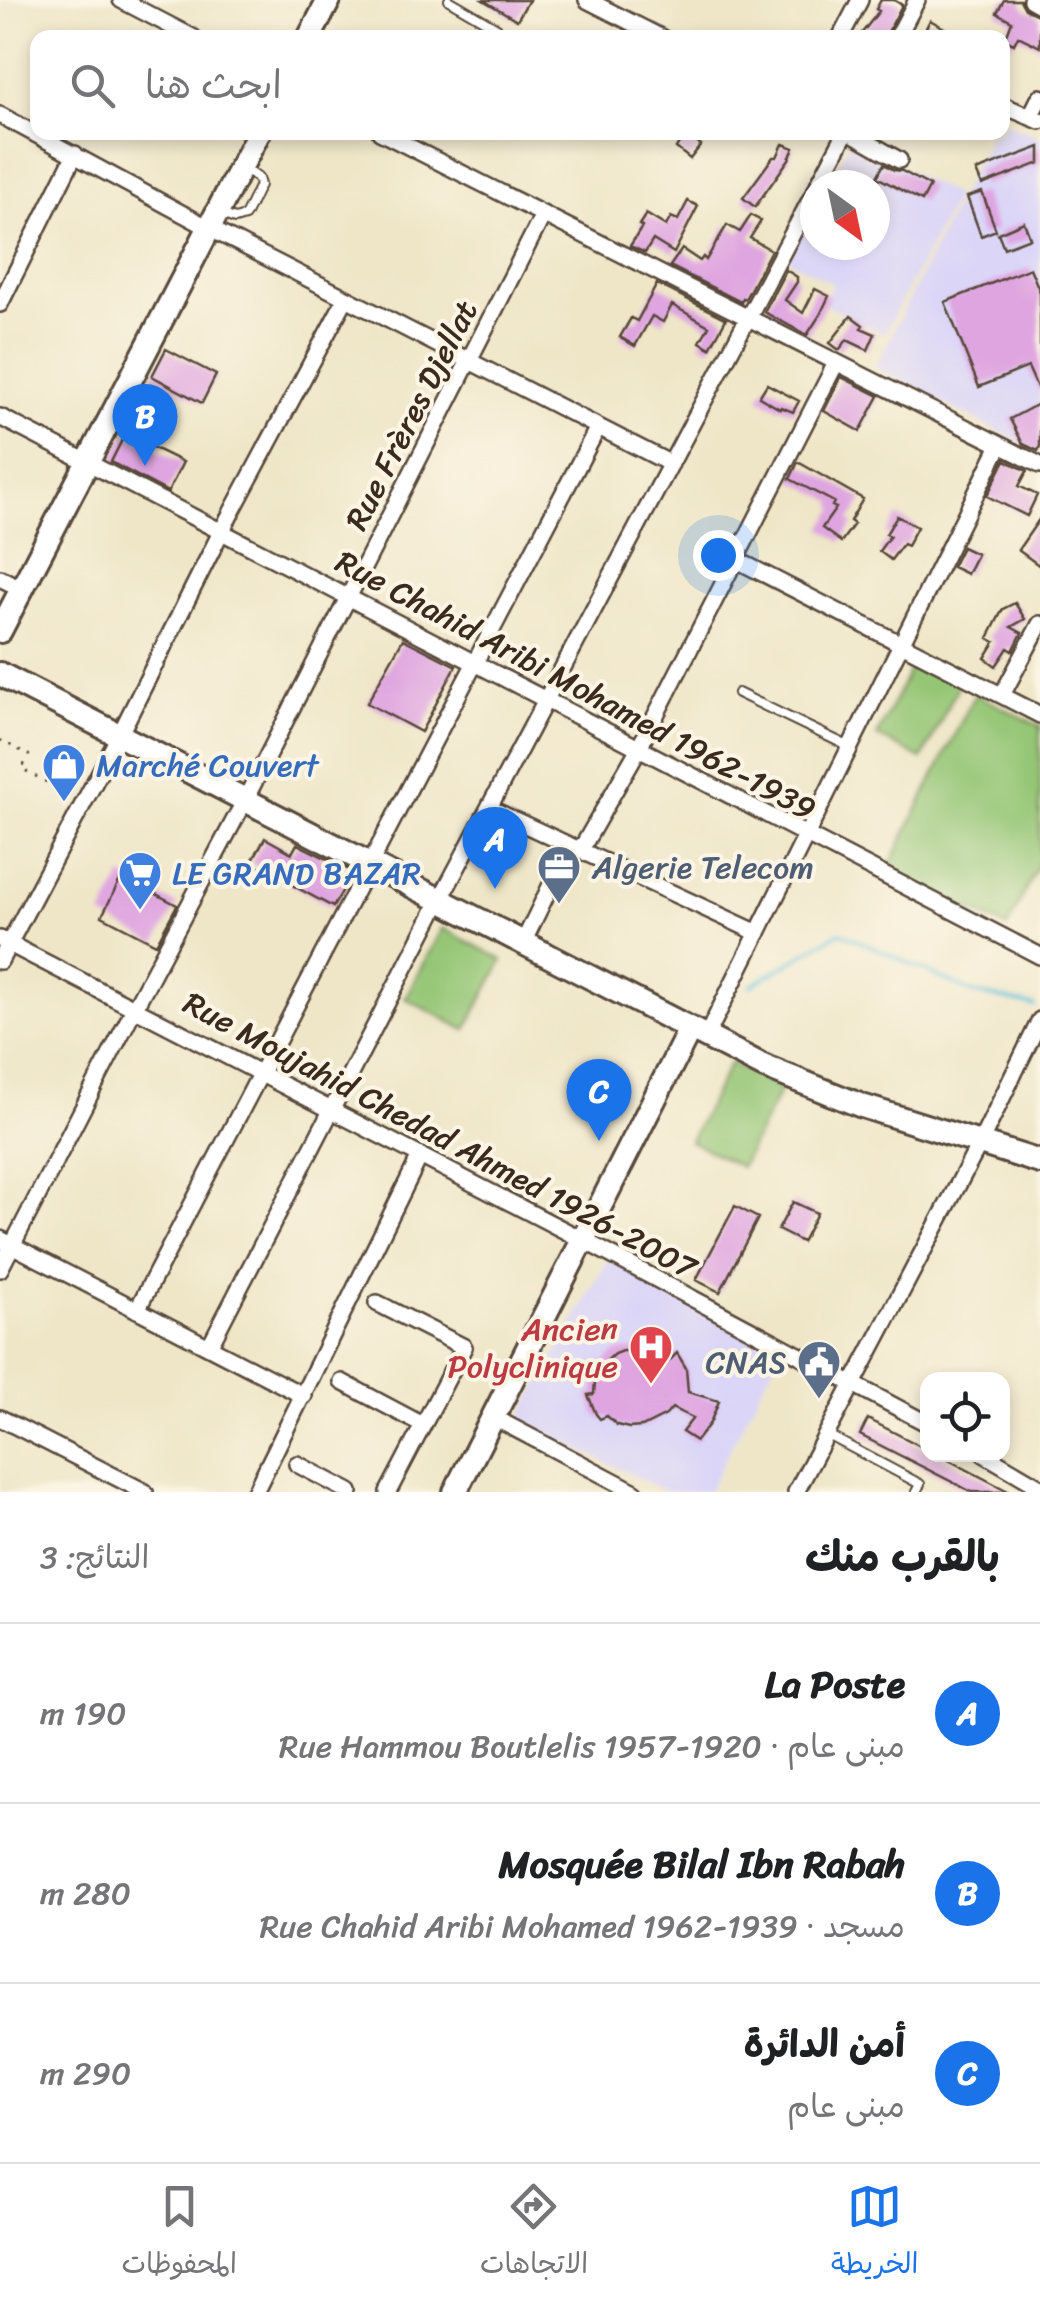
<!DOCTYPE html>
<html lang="ar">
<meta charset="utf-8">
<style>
body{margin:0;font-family:Sriracha,"Playpen Sans Arabic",sans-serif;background:#f2f2f2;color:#202124;direction:rtl}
.controls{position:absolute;right:30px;bottom:30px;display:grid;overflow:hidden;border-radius:20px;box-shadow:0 5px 15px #0003}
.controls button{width:90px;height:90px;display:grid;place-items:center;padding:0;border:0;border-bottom:2px solid #e0e0e0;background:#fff;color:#202124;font:50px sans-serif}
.compass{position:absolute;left:800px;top:170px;width:90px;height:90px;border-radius:50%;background:#fff;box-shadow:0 5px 15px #0003;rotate:147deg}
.you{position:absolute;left:718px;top:555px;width:35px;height:35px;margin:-25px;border:8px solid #fff;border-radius:50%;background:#1a73e8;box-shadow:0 0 0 15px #1a73e833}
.badge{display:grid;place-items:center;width:65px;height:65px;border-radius:50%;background:#1a73e8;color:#fff;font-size:32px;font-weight:700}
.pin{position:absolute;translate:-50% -82px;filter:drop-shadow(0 2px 5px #0008)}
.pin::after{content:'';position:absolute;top:52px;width:35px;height:30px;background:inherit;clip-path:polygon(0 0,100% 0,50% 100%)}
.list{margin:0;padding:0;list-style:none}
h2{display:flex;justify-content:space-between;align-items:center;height:130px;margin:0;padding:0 40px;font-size:42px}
h2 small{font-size:32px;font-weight:400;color:#757577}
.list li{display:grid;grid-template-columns:65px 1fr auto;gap:30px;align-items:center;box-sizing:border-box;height:180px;padding:0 40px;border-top:2px solid #e0e0e0}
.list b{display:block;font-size:38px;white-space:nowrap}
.list p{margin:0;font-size:32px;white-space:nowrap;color:#757577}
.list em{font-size:32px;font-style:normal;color:#757577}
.icon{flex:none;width:55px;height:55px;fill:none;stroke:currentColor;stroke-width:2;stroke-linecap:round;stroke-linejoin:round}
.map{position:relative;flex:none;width:1040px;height:1492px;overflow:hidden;direction:ltr}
.search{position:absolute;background:#fff;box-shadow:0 5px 15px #0003;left:30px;right:30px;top:30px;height:110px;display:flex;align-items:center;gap:25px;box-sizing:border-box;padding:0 35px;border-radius:20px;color:#757577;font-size:38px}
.sheet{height:670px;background:#fff}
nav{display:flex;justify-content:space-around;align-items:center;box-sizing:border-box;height:140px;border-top:2px solid #e0e0e0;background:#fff;font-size:28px;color:#757577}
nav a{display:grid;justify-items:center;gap:5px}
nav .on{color:#1a73e8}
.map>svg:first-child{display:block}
</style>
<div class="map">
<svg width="1040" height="1492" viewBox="0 0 1040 1492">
<rect width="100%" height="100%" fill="#fcf5e5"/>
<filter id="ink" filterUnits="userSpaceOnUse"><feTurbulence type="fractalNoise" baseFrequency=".01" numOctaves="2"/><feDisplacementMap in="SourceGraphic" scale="20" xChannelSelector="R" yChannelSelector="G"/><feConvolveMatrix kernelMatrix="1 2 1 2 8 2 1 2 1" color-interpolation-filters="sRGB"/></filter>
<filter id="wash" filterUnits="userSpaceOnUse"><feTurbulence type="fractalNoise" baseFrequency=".0048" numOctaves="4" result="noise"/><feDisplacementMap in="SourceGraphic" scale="40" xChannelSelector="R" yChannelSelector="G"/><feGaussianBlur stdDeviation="2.25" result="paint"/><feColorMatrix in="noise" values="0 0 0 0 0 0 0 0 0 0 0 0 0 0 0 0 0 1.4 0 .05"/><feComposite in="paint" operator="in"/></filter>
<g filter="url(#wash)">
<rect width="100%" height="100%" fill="#efe6c8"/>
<path fill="#dbd6f7" d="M1003,122L1040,138V453L875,368L991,133L1002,132Z
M851,140L956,196L884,334L823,303L833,284L788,259L815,208V245H875V185H827Z
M609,1258L781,1350L708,1492H667L519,1420Z"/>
<path fill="#95c676" stroke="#68784a" stroke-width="2.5" d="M915,659L961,680L922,759L877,736Z
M975,694L1040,726V861L1007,928L888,869Z
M442,928L503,960L466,1030L405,998Z
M730,1063L781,1089L741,1167L690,1141Z"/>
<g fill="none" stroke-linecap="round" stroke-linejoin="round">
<path stroke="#5bbed9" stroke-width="4" d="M751,986L840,932L974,993L1034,1006"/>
</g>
<g id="blocks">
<path fill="#dfa5e0" d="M483,0H529L517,20Z
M881,0H894L902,5L887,34L884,38H858L879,11L876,9Z
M1004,0H1020L1025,9L1040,16V47L1018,36L1014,44L1005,40L1012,21L997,13Z
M930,20L962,38H921Z
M684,134L701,145L690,159L676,148Z
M783,144L794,148L789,159L755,207L743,198L773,157H777Z
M1040,147V163L982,185L976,171Z
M884,164L894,170L902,171L930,186L922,201L877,177Z
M982,192L996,230L981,236L967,197Z
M688,201L698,206L674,253L653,240L645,253L630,246L642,227L639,225L646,214L666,226L671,217L678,220Z
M751,215L761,221L750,238L771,250L745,299L743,298L741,302L670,266L682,249L700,261L703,257L706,260L727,225L740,232Z
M1024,222L1030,238L1004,248L998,233Z
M1030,268L1040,292V394L1028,367L979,387L945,302Z
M786,270L797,277V282L785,300L803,313L815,289L829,296L820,315L807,335L764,312Z
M657,284L726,319L710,348L700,342L709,326L672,305L663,322L652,316L635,346L620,337L631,318L637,321Z
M851,316L863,325L861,328L875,334L868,350L847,340L839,350L830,343Z
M166,349L216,375L202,403L152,376Z
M841,377L879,396L860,431L824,411Z
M767,384L799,401L793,412L781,407L780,409L759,397Z
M1040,403V446L1038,451L1023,444L1010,419Z
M125,434L183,462L168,492L111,462Z
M1005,460L1027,471L1019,486L1037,495L1027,516L987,496Z
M798,462L863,499L850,521L854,524L841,542L822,528L836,508L832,506L834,502L790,479Z
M897,516L917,527L907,546L903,544L891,560L879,551L890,536L886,534Z
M1040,518V566L1018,550Z
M962,547L977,554L967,574L952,567Z
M1015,603L1025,619L1011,627L1022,633L1013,651L1008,648L996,666L985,658L995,642L988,638L1003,609Z
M403,639L456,666L421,732L367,703Z
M265,838L292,853L297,844L353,872L333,907L251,863Z
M122,876L177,905L156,944L102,916Z
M793,1202L817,1213L802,1242L778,1230Z
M735,1206L758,1218L720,1292L696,1280Z
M644,1350L656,1356L665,1365L677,1353L686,1368L688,1392L719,1401L710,1423L696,1441L682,1432L693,1418L672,1408L666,1415L642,1427L629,1428L617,1425L607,1416L600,1419L596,1414L588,1395L594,1394L595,1381L599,1368L614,1354L622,1351Z
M868,1419L928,1450V1454H937L1010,1492H972L860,1435Z"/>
</g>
</g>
<g filter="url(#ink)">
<use href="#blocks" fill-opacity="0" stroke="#564638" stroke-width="2.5"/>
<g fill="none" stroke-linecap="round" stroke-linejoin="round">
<defs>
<path id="service" d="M449,0L497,28
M221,214L235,219L245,216L260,185L258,178L243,167
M738,693L850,747
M826,1434L920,1484L916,1492"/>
<path id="minor" d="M121,0L194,38
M587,0L662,38
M1031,0L1040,5
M840,38L860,0
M897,38L917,0
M1002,105L1040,121
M0,115L209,228L671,464
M1030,117L1040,97
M380,132L1040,465
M850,132L899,160
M818,185L846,132
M0,304L75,154
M0,417L1040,956
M735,559L1040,715
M0,578L22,589
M1002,695L1040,624
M489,808L758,933
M0,939L583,1240L928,1424
M523,943L561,864L584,844L639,748L836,363
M0,961L119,736L221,532L346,298
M706,1037L1000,445
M0,1239L304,1396
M0,1269L135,1007L245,800L543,215
M377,1303L464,1347L388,1492
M137,1310L598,427
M209,1347L440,900L815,191
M342,1382L423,1425
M493,1417L635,1492
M0,1418L145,1492
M984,1454L1040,1487
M297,1464L350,1492
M255,1492L420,1156
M796,1492L980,1143L1040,1020"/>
<path id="secondary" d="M309,38L329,0
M0,631L259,132
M0,674L765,1067L862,1106L1040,1162
M455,1492L690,1029"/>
</defs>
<use href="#service" stroke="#564638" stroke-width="12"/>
<use href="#minor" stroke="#564638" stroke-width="20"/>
<use href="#secondary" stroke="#564638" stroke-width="28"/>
<path stroke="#564638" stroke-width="2.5" stroke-dasharray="2.5 8" stroke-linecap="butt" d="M0,740L29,755L22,769L70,795"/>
<use href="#service" stroke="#fff" stroke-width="8"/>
<use href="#minor" stroke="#fff" stroke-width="15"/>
<use href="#secondary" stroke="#fff" stroke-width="22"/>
</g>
</g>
<defs>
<symbol id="shop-pin" viewBox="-11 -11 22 30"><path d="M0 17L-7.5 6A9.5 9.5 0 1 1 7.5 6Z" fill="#3f7fe0" stroke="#fcf5e5"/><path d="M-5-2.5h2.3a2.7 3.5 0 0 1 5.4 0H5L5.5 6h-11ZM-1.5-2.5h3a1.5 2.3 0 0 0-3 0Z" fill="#fff"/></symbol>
<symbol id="office-pin" viewBox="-11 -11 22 30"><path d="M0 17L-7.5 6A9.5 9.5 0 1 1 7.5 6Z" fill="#5c6f8a" stroke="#fcf5e5"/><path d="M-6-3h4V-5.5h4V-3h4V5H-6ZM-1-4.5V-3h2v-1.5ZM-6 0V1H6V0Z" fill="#fff"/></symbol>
<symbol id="supermarket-pin" viewBox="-11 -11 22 30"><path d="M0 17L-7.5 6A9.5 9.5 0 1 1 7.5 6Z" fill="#3f7fe0" stroke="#fcf5e5"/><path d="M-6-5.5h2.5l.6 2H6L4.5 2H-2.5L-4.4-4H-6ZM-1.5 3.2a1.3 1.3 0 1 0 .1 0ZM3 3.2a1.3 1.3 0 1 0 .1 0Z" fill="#fff"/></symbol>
<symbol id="hospital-pin" viewBox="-11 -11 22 30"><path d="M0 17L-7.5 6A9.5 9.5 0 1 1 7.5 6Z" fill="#e0444e" stroke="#fcf5e5"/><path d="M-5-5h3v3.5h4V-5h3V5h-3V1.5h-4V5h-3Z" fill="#fff"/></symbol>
<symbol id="civic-pin" viewBox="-11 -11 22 30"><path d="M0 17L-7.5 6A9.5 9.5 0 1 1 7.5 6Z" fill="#5c6f8a" stroke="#fcf5e5"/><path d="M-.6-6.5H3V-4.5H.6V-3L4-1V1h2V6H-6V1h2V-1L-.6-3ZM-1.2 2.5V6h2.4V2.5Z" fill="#fff"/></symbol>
</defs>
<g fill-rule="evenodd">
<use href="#shop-pin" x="39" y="740" width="50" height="68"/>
<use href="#office-pin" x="534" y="842" width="50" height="68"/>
<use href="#supermarket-pin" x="115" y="848" width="50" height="68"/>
<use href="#hospital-pin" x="626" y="1322" width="50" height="68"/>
<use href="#civic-pin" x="794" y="1337" width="50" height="68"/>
</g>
<g text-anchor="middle" stroke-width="8" stroke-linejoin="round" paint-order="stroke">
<g font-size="32" fill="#3b2a1e" stroke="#fcf5e5">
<text transform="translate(411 415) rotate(-63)" y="11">Rue Frères Djellat</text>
<text transform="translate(576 685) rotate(28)" y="11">Rue Chahid Aribi Mohamed 1962-1939</text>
<text transform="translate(440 1135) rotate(28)" y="11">Rue Moujahid Chedad Ahmed 1926-2007</text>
</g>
<g font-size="32" fill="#366cbe" stroke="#fcf5e5" text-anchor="start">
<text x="96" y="776">Marché Couvert</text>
<text x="172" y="884">LE GRAND BAZAR</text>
</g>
<g font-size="32" fill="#4e5e75" stroke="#fcf5e5" text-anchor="start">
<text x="592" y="878">Algerie Telecom</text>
<text x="786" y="1373" text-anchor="end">CNAS</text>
</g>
<g font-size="32" fill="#be3a42" stroke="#fcf5e5" text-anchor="end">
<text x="618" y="1340">Ancien<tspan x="618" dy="37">Polyclinique</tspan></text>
</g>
</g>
</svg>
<div class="controls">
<button><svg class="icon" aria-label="locate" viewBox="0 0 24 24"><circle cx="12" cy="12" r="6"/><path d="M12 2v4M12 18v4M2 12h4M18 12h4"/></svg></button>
</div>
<svg class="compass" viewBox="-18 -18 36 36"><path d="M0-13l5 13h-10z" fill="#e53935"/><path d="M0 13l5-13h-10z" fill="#757577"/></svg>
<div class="you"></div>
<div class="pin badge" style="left:495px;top:889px">A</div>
<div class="pin badge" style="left:145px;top:466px">B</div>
<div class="pin badge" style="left:599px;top:1141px">C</div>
<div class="search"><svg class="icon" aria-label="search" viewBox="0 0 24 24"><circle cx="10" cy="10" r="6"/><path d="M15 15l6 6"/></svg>ابحث هنا</div>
</div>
<section class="sheet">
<h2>بالقرب منك<small>النتائج: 3</small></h2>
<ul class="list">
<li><span class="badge">A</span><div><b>La Poste</b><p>مبنى عام · Rue Hammou Boutlelis 1957-1920</p></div><em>190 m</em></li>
<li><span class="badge">B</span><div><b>Mosquée Bilal Ibn Rabah</b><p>مسجد · Rue Chahid Aribi Mohamed 1962-1939</p></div><em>280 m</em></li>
<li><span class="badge">C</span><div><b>أمن الدائرة</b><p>مبنى عام</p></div><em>290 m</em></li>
</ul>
</section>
<nav>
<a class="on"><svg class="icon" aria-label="map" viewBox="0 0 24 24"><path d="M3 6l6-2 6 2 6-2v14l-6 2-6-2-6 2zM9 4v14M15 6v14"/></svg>الخريطة</a>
<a><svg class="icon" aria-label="directions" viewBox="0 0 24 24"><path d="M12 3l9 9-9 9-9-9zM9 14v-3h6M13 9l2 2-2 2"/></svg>الاتجاهات</a>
<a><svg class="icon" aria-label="saved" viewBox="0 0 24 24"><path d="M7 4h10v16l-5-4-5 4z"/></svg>المحفوظات</a>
</nav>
